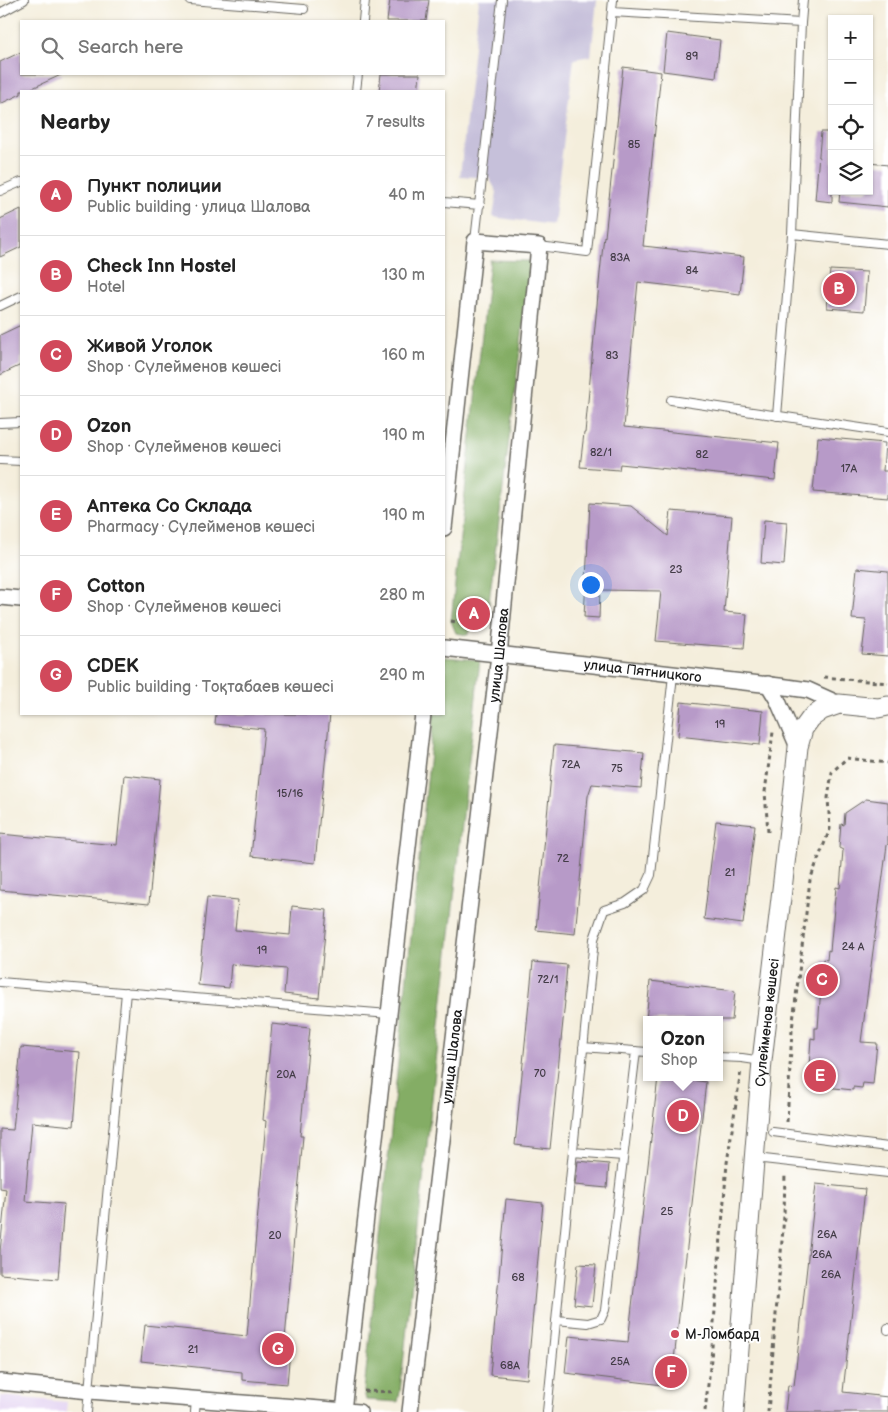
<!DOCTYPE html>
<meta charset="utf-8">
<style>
body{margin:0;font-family:"Balsamiq Sans",sans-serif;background:#f6f6f6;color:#222}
.controls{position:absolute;right:15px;top:15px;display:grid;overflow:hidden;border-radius:0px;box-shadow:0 1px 4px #0004}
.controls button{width:45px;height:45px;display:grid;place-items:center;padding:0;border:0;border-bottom:1px solid #e0e0e0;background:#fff;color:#222;font:25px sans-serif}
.you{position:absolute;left:590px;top:584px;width:18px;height:18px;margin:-12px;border:4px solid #fff;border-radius:50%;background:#1a73e8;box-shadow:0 0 0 8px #1a73e833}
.badge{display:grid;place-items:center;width:32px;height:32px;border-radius:50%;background:#d1495b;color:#fff;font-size:16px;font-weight:700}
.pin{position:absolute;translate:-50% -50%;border:2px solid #fff;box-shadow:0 1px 5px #0006}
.popup{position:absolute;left:643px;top:1016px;width:80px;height:65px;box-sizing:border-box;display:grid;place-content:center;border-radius:0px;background:#fff;filter:drop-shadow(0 1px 4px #0005);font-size:16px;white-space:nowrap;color:#767676}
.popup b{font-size:19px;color:#222}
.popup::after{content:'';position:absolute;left:50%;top:100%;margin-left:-10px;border:10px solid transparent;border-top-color:#fff}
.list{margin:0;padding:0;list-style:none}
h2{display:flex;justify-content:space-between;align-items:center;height:65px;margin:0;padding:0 20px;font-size:21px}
h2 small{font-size:16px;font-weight:400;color:#767676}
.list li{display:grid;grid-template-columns:32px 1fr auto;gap:15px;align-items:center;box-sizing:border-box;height:80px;padding:0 20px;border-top:1px solid #e0e0e0}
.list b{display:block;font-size:19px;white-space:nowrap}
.list p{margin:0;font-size:16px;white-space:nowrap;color:#767676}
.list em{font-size:16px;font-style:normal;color:#767676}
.icon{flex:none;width:28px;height:28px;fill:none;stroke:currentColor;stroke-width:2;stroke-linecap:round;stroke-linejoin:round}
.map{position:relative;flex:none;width:888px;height:1412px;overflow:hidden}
.search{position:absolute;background:#fff;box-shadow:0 1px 4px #0004;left:20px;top:20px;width:425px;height:55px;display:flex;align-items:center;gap:12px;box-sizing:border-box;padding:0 18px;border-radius:0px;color:#767676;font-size:19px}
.panel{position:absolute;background:#fff;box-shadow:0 1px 4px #0004;left:20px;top:90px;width:425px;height:625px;border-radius:0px}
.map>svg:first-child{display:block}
</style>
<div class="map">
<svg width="888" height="1412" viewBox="0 0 888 1412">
<rect width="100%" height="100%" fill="#fff"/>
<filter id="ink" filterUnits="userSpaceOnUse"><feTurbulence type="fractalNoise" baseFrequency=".02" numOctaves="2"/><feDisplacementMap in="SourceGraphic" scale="10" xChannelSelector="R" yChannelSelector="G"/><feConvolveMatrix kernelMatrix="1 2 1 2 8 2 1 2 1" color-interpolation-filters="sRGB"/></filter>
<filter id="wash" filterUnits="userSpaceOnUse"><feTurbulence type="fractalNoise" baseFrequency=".0096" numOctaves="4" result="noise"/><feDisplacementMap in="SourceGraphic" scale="20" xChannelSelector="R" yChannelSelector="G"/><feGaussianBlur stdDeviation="1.12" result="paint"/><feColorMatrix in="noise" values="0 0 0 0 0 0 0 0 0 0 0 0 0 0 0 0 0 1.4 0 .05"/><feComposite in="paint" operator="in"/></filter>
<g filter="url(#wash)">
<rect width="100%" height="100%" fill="#f4eedc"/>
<path fill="#e3d3f2" d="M0,1396L67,1402L66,1412H0Z"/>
<path fill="#c6c0da" d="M479,0H597L591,56L574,59L553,225L493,217L497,192L489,178L460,176Z"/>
<path fill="#84ad65" stroke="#506440" d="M490,260L531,261L488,610L474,625L468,635L456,633L451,621Z
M444,657L480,660L400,1392L398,1402L366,1400L364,1391L434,714H444Z"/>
<g id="blocks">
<path fill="#b79ac8" d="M390,0H429L426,21H387Z
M667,33L720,40L716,78L663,71Z
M21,52V74H63L26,91H21V94L0,104V62Z
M623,67L661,72L643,246L744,257L740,294L638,282L624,427L779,443L775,480L620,464L619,470L580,467L584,433H585L600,273L604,236L605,237Z
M381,74H420L418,91H379Z
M821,132H832V202L815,200Z
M869,163L888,165V207L839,202L840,191H869Z
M21,209V247L0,257V219Z
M830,270L867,272L864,311L827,308Z
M21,325V365L0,375V335Z
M818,437L885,443L883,471H888V498L813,492Z
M590,503L631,506L668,536L671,511L732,516L724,612L747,614L744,648L656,641L661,591L600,590L599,618L584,617Z
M764,520L787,522L784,565L761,563Z
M857,568L888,571V656L862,654L866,620L852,619Z
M681,702L763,711L760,745L678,736Z
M216,714H330L315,863L251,856L264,729L215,724Z
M554,745L644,753L641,788L592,784L588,796L575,934L536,930Z
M124,775L160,779L149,904L0,890V834L117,845Z
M866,799L888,802V844L887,845L861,1042L877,1043L873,1084L863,1083L862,1088L853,1087V1090L825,1087L809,1067L811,1038L815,1039V1028H818L823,959L827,960L828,950L830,951L836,887L840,888L843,850L839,848L841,824L844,825L845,813Z
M716,821L755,825L743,924L704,919Z
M207,897L238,900L235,930L290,935L292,906L327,910L319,998L284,994L286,969L231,964L229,988L198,985Z
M533,962L567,965L564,1001H565L550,1149L515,1145Z
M650,981L735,991L732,1020H646Z
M272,1024L310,1028L300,1136H303L285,1339L291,1340L287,1384L242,1380V1372L141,1361L145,1325L247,1336L266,1121L263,1120Z
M21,1047L80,1052L74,1126L32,1122L25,1201L64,1204L58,1279L0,1274V1252L6,1189L0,1188V1129L13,1130Z
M658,1077H669L706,1082L671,1386L565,1373L569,1336L628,1342Z
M578,1161L609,1164L607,1188L575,1185Z
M816,1184L865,1189L843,1392L888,1397V1412H785L788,1385L794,1386Z
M506,1199L543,1203L527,1379L490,1375Z
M578,1264L596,1265L592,1306L574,1304Z"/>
</g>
</g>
<g filter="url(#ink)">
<use href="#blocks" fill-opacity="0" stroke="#68665f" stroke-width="1"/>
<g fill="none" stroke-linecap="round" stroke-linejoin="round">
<defs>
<path id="service" d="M190,0L304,9
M612,12L801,23
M0,13L24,0
M363,21L365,0
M356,91L358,74
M0,191L21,182
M444,202L480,205
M792,234L888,244
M475,241L502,0
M539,246L587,252L613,0
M0,306L21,296
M671,400L888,432
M777,416L792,234L801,23L803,0
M0,423L21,422
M0,460L21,461
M0,982L389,1014
M583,1047L647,1052
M719,1057L742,1058L762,1061
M773,1132L888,1147
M573,1152L623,1156
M755,1158L888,1173
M556,1320L588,1323L601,1319L605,1310L636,1051
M888,1328V1330
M87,1412L126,992
M195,1412L196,1399
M547,1412L594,939L604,910L625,903L644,890L651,875L673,675"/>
<g id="minor">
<path d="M0,597L21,599"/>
<path id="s1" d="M444,648L779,686L808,690L839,704"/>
<path d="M768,684L777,699L798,747"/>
<path d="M0,1382L90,1391L359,1412"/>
<path d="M344,1411L423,714"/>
<path id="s2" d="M410,1412L499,655L539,246L475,241L444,528"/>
</g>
<g id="tertiary">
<path id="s3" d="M734,1412L762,1061L793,795L798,747L803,729L811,718L822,710L839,704L878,708L888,706"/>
</g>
</defs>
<use href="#service" stroke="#68665f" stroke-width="10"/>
<use href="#minor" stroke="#68665f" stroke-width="18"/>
<use href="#tertiary" stroke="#68665f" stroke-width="21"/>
<path stroke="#68665f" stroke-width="3" stroke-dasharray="4 4" stroke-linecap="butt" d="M451,621L474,625
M824,677L888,683
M768,832L765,792L773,732
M787,1122L792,1030L810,880L830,829L828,798L832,772L847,758L888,763
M364,1391L396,1392
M705,1411L711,1359L727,1163L741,1070
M768,1412L784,1216L785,1173"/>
<use href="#service" stroke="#fff" stroke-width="8"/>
<use href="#minor" stroke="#fff" stroke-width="15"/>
<use href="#tertiary" stroke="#fff" stroke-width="19"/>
</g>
</g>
<circle fill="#d1495b" stroke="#fff" stroke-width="2" cx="675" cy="1334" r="5"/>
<g text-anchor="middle" stroke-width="4" stroke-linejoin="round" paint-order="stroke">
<g font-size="11" fill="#433c47">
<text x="692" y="60">89</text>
<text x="634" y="148">85</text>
<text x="620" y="261">83А</text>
<text x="692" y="274">84</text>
<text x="612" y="359">83</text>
<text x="601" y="456">82/1</text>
<text x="702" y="458">82</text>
<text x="849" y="472">17А</text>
<text x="676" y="573">23</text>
<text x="720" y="728">19</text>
<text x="571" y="768">72А</text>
<text x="617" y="772">75</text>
<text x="290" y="797">15/16</text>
<text x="563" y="862">72</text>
<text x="730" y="876">21</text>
<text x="853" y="950">24 А</text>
<text x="262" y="954">19</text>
<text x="548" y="983">72/1</text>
<text x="540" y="1077">70</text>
<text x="286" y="1078">20А</text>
<text x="667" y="1215">25</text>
<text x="827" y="1238">26А</text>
<text x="275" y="1239">20</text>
<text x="822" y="1258">26А</text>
<text x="831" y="1278">26А</text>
<text x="518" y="1281">68</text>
<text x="193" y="1353">21</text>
<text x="620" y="1365">25А</text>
<text x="510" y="1369">68А</text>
</g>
<g font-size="14" fill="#1c1c1c" stroke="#fff">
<text dy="5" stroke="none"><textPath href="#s2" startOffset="762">улица Шалова</textPath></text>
<text dy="5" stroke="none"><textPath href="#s1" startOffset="200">улица Пятницкого</textPath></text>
<text dy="5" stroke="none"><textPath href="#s3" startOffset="391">Сүлейменов көшесі</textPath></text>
<text dy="5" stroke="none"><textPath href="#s2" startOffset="358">улица Шалова</textPath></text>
</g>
<g font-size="14" fill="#1c1c1c" stroke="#fff" text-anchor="start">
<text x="685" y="1339">М-Ломбард</text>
</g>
</g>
</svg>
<div class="controls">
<button>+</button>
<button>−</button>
<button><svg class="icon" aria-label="locate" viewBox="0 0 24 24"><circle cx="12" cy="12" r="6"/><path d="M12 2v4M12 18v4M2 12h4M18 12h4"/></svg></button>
<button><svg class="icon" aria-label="layers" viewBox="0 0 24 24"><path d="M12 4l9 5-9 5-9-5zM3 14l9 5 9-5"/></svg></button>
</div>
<div class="you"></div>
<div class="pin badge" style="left:474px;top:614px">A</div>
<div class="pin badge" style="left:839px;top:289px">B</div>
<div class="pin badge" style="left:822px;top:980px">C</div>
<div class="pin badge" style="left:683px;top:1116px">D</div>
<div class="popup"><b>Ozon</b>Shop</div>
<div class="pin badge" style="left:820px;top:1076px">E</div>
<div class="pin badge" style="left:671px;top:1372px">F</div>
<div class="pin badge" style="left:278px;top:1349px">G</div>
<div class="search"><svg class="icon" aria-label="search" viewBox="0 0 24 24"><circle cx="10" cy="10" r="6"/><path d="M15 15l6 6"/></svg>Search here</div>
<section class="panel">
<h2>Nearby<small>7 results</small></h2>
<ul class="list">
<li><span class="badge">A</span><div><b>Пункт полиции</b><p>Public building · улица Шалова</p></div><em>40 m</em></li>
<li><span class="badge">B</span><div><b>Check Inn Hostel</b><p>Hotel</p></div><em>130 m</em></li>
<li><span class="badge">C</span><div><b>Живой Уголок</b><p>Shop · Сүлейменов көшесі</p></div><em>160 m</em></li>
<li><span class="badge">D</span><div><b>Ozon</b><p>Shop · Сүлейменов көшесі</p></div><em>190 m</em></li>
<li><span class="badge">E</span><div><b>Аптека Со Склада</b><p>Pharmacy · Сүлейменов көшесі</p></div><em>190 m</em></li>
<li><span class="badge">F</span><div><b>Cotton</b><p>Shop · Сүлейменов көшесі</p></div><em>280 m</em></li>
<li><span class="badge">G</span><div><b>CDEK</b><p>Public building · Тоқтабаев көшесі</p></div><em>290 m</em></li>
</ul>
</section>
</div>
